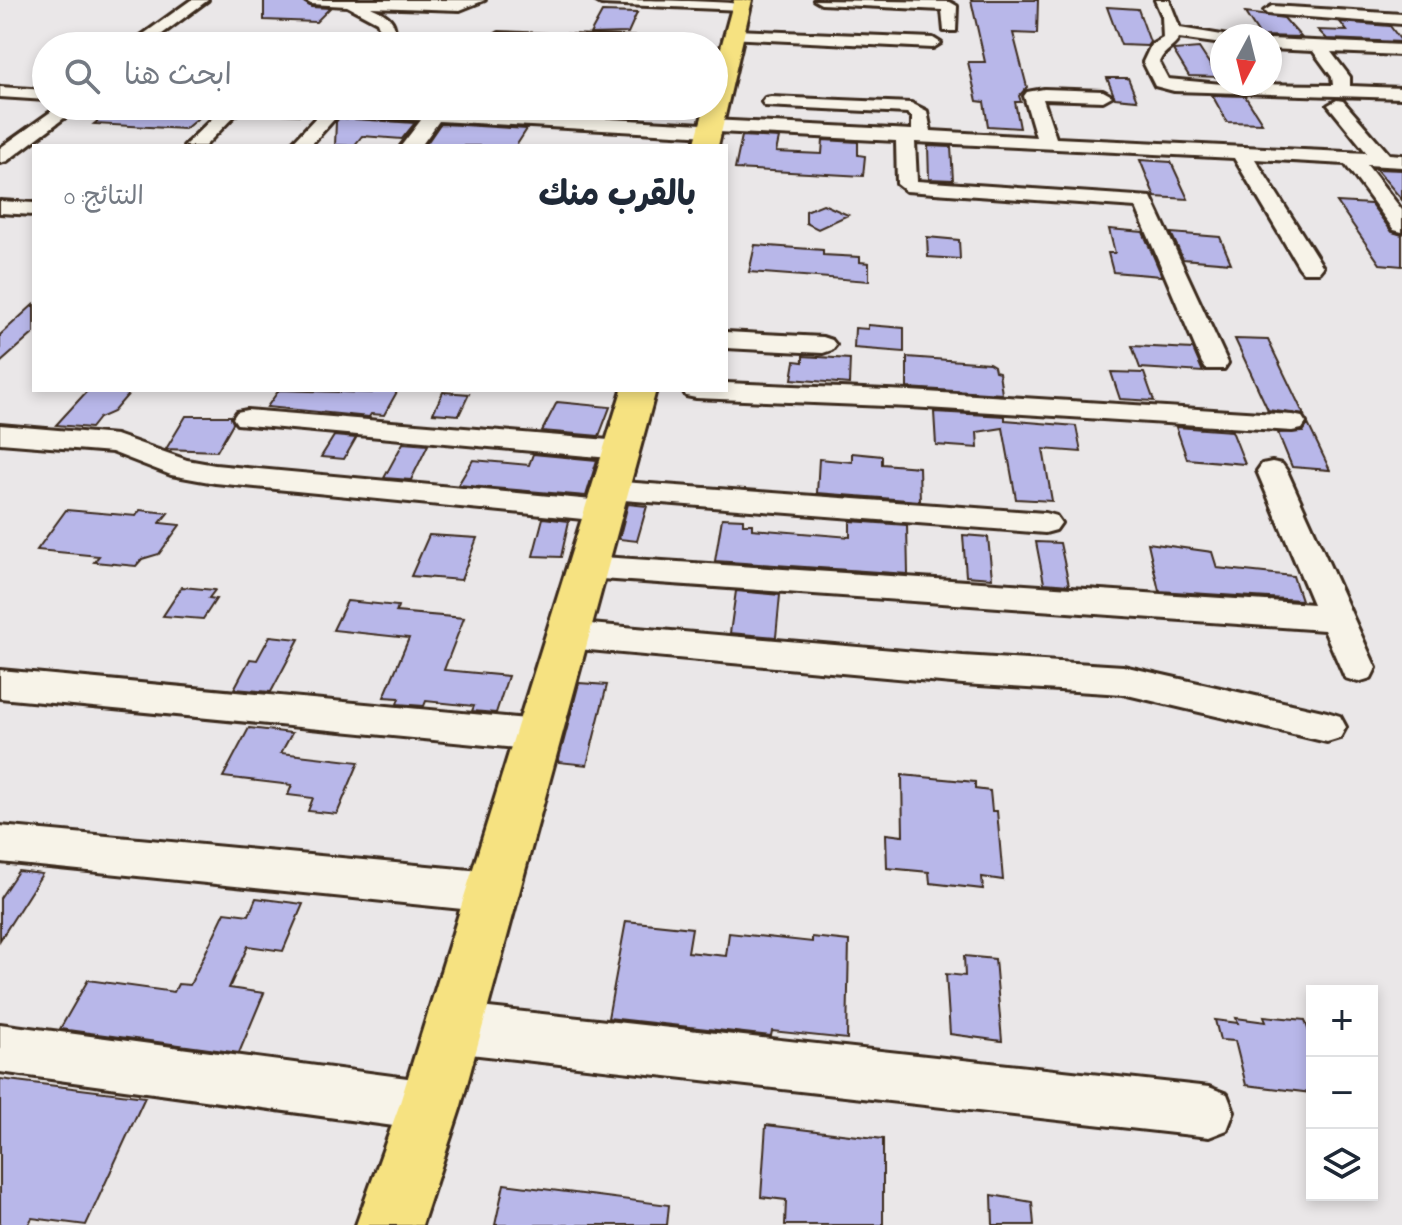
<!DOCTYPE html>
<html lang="ar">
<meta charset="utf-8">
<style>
body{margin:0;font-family:"Indie Flower","Playpen Sans Arabic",sans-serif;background:#f6f6f7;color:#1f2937;direction:rtl}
.controls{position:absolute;right:24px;bottom:24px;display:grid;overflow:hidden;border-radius:0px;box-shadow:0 4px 12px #0003}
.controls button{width:72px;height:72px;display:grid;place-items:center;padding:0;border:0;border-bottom:2px solid #e0e1e3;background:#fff;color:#1f2937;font:40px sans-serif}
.compass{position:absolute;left:1210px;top:24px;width:72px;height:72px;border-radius:50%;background:#fff;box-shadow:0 4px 12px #0003;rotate:187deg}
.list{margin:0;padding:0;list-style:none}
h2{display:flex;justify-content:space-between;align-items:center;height:104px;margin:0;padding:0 32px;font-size:34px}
h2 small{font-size:26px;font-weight:400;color:#747a83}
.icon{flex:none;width:44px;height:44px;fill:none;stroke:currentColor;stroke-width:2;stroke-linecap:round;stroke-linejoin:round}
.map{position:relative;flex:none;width:1402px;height:1225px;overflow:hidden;direction:ltr}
.search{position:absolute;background:#fff;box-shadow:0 4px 12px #0003;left:32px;top:32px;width:696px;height:88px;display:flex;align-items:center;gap:20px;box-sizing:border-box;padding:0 28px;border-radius:44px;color:#747a83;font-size:30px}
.panel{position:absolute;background:#fff;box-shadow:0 4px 12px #0003;left:32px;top:144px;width:696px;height:248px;border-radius:0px;direction:rtl}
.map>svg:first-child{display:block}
</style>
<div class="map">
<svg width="1402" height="1225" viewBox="0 0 1402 1225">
<rect width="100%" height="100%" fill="#eae7e8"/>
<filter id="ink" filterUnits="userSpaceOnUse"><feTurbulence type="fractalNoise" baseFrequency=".0125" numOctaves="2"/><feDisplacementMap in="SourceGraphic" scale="16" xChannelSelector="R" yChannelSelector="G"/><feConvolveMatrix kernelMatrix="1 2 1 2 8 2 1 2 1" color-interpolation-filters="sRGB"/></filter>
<g filter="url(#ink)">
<path fill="#b8b7e9" stroke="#3b2a1e" stroke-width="2" d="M264,0H301L311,7L330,8L316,22L264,20Z
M971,0H1038L1037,34L1013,33L1027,87L1019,96L1021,102H1015L1020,128L988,126L984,102L977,101L968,62H985Z
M1107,7L1138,9L1150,42L1147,46L1121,45Z
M602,12L637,13L628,33L590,34Z
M1245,13L1284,18L1301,37L1260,36Z
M1340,22L1390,26L1402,42L1327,39L1318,30L1347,31Z
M1199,48L1218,77L1189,76L1173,50Z
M1107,78H1128L1137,100L1115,98Z
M1212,95L1245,96L1262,123L1227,122Z
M118,106H154L209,109L185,129L94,124Z
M339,118L415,123L402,139L362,136L354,146L335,145L336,122Z
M440,124L463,125L527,129L516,146H425Z
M742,136L779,138L776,152L822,154L823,140L858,142V155L865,156L863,176L735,169Z
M928,146L951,147L953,180L929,179Z
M1140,160L1171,162L1188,199L1155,197Z
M1376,169L1402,170V200Z
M1337,202L1371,204L1392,232L1402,235V266L1380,264Z
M823,204L848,215L818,229L806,223V211Z
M1109,229L1143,232L1162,276L1113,272L1108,253H1115Z
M1171,233L1220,237L1231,263L1183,259Z
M927,237L959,240L960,259L928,257Z
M755,245L823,250V255L860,257V262L869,263V281L749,272Z
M34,304V333L0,363V335Z
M868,325L904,328V352L854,348L855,328L868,329Z
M1235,339L1268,340L1304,415L1268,410Z
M1132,346L1193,349L1203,372L1140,368Z
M803,356L850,359L849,384L792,379L795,361L803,362Z
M907,357L989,363L994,366L995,371L999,372L1002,394L907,388Z
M1111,372L1144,373L1154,401L1120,399Z
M88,390H132L113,412L99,418L91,428L56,425Z
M279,390L372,393L374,390H398L384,415L371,414L369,417L267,407Z
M443,392L469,394L459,415L433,413Z
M557,402L610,407L599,436L542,431Z
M934,412L1005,416V420L1076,426L1081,452L1043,449L1052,501L1016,499L1003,428L977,432L978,448L936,445Z
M186,416H231L233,423L217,451L166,449Z
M1308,424L1330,470L1292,467L1278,433L1303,432Z
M1176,427L1232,431L1245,464L1187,459Z
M334,436L356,438L344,459L321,457Z
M403,443L428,445L411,480L384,478Z
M852,453L882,456V464L919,467L920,501L817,493L819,459L852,462Z
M533,454L597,460L586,496L458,485L473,460L529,465Z
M628,504L647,506L637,541L619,539Z
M66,510L136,516L140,510L168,513L160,523L180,525L159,554L142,559L136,566L94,562L99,556L37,550Z
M543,518L569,521L561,557L533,556Z
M722,518L743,519V524H752V529L850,537V521L907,525L908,574L715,561Z
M429,535L477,538L461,580L411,576Z
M963,535L988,537L992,578L966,576Z
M1036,542L1060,543L1069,585L1044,583Z
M1148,543L1212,552L1217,568L1293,576L1301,600L1159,591Z
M182,587L215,590L209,598L216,599L203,619L163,616Z
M736,591L780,595L776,637L730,633Z
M347,601L398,606L396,612L464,618L444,670L508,676L496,713L472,711L474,706L426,701L424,706L397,704L399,698L384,697L409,638L333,630Z
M270,636L299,639L271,692L234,689L250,659L257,660Z
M579,683L607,685L587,765L558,762Z
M249,728L292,733L281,753L359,762L337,814L308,811L313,798L288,795L292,785L223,777Z
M902,775L975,782V789L990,791L992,811H997L1003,880L982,877L983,889L930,883L929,872L887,868L886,834L903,836Z
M18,871L42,874L0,940V898Z
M256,898L303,904L283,951L248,946L229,988L264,993L239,1053L60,1029L88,980L174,992L178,984L190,985L225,912L249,915Z
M626,921L692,928L688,952L726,956L729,933L812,942V937L849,941L847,1039L772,1031L771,1036L608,1018Z
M964,956L995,959L1002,1041L950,1034L946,974L965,976Z
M1264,1016L1305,1020L1312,1041V1093L1246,1085L1235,1041L1220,1040L1215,1020L1238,1023L1236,1018L1266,1022Z
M0,1079L145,1097L86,1225L32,1218L28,1225H0Z
M766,1125L883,1139V1225H785L786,1200L761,1197Z
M504,1184L669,1205L667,1225H495Z
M992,1195L1032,1202L1034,1225H993Z"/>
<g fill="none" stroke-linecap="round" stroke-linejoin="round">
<defs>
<path id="minor" d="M191,0H208L146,46H127Z
M304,0H485L460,10L371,7C385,14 398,19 394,38L386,43L378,38L380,30L377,22L347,6L311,4Z
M594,0C619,0 736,0 749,6L742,10L601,4Z
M814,0L950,2L957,6L956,31H944L942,10L821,4Z
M1155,0H1169L1180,28L1228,36H1222V44L1179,38C1175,48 1164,50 1159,62L1168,79L1222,84L1333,85L1332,77L1313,51L1270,49V39L1402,45V55L1331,52L1350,77V86L1402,88V98L1174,91L1155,86L1143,62L1151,45L1163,38L1162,16Z
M1272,6L1402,14V24L1267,14L1264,11Z
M735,30L933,38L941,43L933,48L729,38V32Z
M499,33L695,41L703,46H556L493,41L491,38Z
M0,87L46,90V100L0,97Z
M1044,89L1103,91L1112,96L1103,101L1043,99L1056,138L1367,153L1328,105L1337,100L1343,101L1389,154L1402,155V167L1367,165L1402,210V232L1394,230L1345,164L1255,159L1323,267L1319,272H1303L1299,267L1234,158L915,142L917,181L1151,197L1228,363L1224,369H1206L1202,363L1136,207L906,191L897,184L896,141L718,132L710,136L439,121L421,146H401L421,120L338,115L310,146H289L319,114L264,111L255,106H366L703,124L711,120L912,130V117L907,113L765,106L762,102L765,98L771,97L911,103L927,111L931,131L1036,137L1024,96L1027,92Z
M59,106H80L7,161L0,163V148Z
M225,106H244L205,146H184Z
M0,201L34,203V215L0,213Z
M726,332L823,337L832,340L836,345L832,350L823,353L726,348Z
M726,383L910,391L1292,415L1302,417L1306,423L1302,429L1292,431L910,407L696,398L686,396L683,390H726Z
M247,410L621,441L631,444L635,450L631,456L621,459L237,424L233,418L237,412Z
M0,425L116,435L187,460L215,465L603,501L614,504L618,511L614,518L603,521L215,483L171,475L112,452L0,443Z
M1272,462L1282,464L1287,471L1376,668L1371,678L1358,682L1345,678L1324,630L587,578L575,575L571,567L575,559L587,556L1313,604L1257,471L1262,464Z
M609,481L1045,513L1056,516L1061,523L1056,530L1045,533L598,498L594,491L598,484Z
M567,622L963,656L1123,666L1327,712L1340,716L1346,727L1340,738L1327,742L1123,694L963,684L567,648L555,644L550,635L555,626Z
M0,670L538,720L551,724L557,735L551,746L538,750L0,698Z
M0,826L492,872L507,878L513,892L507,906L492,912L0,862Z
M452,1004L1209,1087L1227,1094L1234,1112L1227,1130L1209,1137L452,1052L435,1045L428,1028L435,1011Z
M0,1024L430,1081L448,1088L455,1106L448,1124L430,1131L0,1072Z"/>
<path id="major" d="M734,0H752L718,146H694L705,106H714V73Z
M622,390H656L461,1106L422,1225H356L399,1106Z"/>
</defs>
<use href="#minor" stroke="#3b2a1e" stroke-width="6"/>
<use href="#major" stroke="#3b2a1e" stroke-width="6"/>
<use href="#minor" fill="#f7f3e8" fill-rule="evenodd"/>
<use href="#major" fill="#f6e281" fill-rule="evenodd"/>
</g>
</g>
</svg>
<div class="controls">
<button>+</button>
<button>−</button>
<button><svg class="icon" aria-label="layers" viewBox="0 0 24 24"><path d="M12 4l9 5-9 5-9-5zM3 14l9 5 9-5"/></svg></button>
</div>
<svg class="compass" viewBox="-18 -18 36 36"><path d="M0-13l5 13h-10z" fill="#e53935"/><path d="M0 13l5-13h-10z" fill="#747a83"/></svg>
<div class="search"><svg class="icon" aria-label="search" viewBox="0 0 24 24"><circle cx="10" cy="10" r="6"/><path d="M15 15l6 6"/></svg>ابحث هنا</div>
<section class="panel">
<h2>بالقرب منك<small>النتائج: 0</small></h2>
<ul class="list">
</ul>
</section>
</div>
